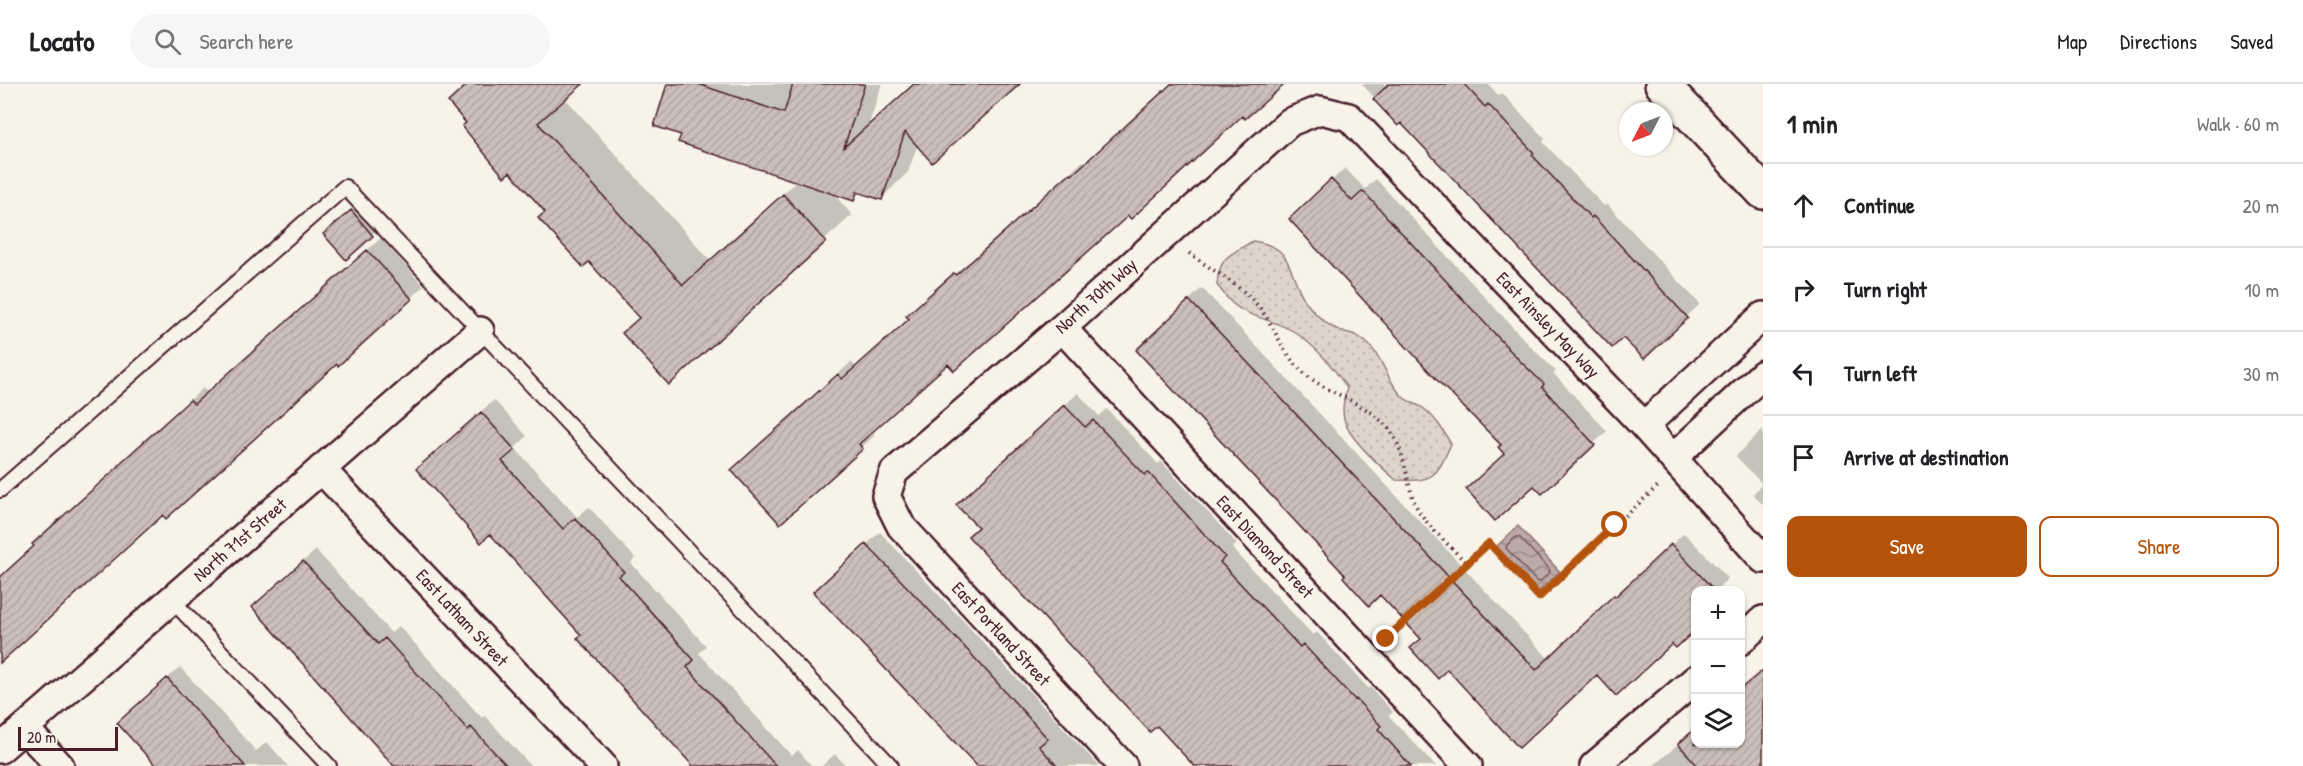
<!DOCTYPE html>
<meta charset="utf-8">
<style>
body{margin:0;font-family:"Patrick Hand",sans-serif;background:#f6f6f6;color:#202124}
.controls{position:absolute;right:18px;bottom:18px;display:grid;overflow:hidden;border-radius:12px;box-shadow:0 2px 4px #0004}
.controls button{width:54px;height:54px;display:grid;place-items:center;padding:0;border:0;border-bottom:2px solid #e0e0e0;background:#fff;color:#202124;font:30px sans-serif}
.compass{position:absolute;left:1619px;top:18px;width:54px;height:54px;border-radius:50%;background:#fff;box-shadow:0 2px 4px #0004;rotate:228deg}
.scale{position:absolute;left:18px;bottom:15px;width:100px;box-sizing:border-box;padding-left:6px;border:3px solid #4a1f2b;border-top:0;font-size:16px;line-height:21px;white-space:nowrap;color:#4a1f2b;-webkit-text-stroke:4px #f7f3e8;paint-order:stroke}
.stop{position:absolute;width:18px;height:18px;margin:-14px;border:4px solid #b45309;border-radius:50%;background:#fff}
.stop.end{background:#b45309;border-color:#fff;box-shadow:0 2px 6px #0008}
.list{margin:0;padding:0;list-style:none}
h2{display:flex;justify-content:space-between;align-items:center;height:78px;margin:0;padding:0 24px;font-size:26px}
h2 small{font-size:20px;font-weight:400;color:#757577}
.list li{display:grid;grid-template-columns:39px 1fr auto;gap:18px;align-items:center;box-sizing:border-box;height:84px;padding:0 24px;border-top:2px solid #e0e0e0}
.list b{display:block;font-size:22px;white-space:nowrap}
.list em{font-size:20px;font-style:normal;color:#757577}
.actions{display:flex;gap:12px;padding:18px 24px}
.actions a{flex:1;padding:14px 0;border:2px solid #b45309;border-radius:12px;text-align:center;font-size:21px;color:#b45309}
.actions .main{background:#b45309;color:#fff}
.icon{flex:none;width:33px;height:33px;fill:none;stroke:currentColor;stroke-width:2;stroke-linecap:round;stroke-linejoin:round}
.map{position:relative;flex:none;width:1763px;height:682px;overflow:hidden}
header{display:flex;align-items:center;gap:36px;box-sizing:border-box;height:84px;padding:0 30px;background:#fff;border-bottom:2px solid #e0e0e0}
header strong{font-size:28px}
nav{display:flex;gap:33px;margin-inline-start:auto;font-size:21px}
.search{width:420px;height:54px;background:#f6f6f6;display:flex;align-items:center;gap:15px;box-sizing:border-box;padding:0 21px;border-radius:33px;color:#757577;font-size:22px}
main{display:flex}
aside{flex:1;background:#fff}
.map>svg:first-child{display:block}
</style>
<header>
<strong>Locato</strong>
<div class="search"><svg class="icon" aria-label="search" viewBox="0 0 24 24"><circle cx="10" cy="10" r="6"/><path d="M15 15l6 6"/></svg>Search here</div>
<nav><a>Map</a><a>Directions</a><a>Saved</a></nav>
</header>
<main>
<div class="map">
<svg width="1763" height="682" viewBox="0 0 1763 682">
<defs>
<pattern id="grass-dots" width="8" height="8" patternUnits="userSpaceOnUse" patternTransform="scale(1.5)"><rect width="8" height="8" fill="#ded4cc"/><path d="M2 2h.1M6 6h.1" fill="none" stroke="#c0b6af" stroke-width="1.8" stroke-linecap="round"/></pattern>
<pattern id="water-waves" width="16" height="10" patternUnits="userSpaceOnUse" patternTransform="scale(1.5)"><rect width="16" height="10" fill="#bcaaa7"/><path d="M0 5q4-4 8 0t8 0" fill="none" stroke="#9b8a88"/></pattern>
<pattern id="building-hatch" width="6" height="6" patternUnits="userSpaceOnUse" patternTransform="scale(1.5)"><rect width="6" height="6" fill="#ccbfb9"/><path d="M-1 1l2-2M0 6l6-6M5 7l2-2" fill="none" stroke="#b1a49f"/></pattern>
</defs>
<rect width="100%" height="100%" fill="#f7f3e8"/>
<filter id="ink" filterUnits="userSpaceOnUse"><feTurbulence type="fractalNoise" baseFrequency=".0167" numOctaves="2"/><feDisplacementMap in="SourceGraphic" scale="12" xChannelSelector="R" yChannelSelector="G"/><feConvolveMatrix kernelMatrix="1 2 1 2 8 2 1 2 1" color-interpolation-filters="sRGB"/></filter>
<g filter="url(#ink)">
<path fill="url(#grass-dots)" stroke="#947a7c" stroke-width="1.5" d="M1253,157C1294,163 1287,186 1304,215C1310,225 1323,238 1334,244C1347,251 1352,246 1367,259C1383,273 1387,298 1403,313C1408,318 1417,320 1423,324C1436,334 1443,346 1451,360C1436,394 1433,398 1396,396C1382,384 1350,355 1345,338C1341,327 1344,315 1347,304C1334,284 1316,263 1296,249C1277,236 1248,234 1232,219C1227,214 1222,207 1217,201C1219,172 1230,171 1253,157Z"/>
<path fill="url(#water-waves)" stroke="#8e7275" stroke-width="1.5" d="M1518,442L1560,488L1538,508L1496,463Z"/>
<path fill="#0003" d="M468,0H581L565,14L710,176L798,96L683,50L669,0H882L869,40L913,0H1018L918,60L908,88L882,114L861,107L854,115L831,107L852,131L669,299L640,233L450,18Z
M1173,0H1281L1242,30L1129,130L948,278L871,347L875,351L862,363L780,438L746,374L851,278L856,283L910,235L921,220L968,178L969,179L1083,77L1086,80Z
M1362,0H1488L1499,12L1502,9L1545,55L1543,58L1604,122L1607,120L1700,220L1644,273L1401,37L1398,40Z
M1345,84L1365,105L1376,95L1532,264L1556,287L1553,289L1607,347L1542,408L1506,369L1503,361L1304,123Z
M365,115L385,138L346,174L338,137Z
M381,154L424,202L163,429L0,578V494L203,304L207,309Z
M1202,204L1549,575L1627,500L1629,501L1684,449L1728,494L1716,506H1696V544L1676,562L1672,557L1597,589L1447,583L1380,509L1347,491L1150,253Z
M1078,309L1099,332L1107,325L1158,380L1161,377L1237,460L1232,464L1313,551L1317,548L1368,604L1370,603L1393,628L1389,632L1436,682H1196L979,443L971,408Z
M494,316L527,352L515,364L577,433L589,423L635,474L631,479L706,562L699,569L792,672L798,666L812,682H695L430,373Z
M1763,345V421L1753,410L1762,400L1736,372Z
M880,448L1099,682H978L828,496Z
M316,466L391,549L399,542L482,634L485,632L531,682H420L267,510Z
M180,583L256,667L267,658L288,682H159L132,626Z
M1763,586L1762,682H1653L1696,645V660H1740Z
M835,670L846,682H822Z"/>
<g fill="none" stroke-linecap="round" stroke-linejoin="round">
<path stroke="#78575d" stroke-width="1.5" d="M1516,453H1519L1550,486L1549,489L1540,498L1536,497L1506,464L1507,461Z"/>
</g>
<path fill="url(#building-hatch)" stroke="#4a1f2b" stroke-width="1.5" d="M468,0H583L538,39L683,201L783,110L826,158L669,301L622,249L639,234L589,178L583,183L538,134L545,128L510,88L504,93L462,42L466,39L448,18Z
M667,0H698L784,29L793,0H865L844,63L914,0H1020L932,79L905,48L882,116L857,108L854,117L678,58L681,51L654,42Z
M1171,0H1285L1245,35L1242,32L1131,135L1128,132L954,287L948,280L859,360L863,365L780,440L731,386L838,290L842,295L909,235L906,232L954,189L956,191L1070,89L1072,91Z
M1389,0H1464L1485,23L1488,20L1534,69L1532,71L1591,134L1593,132L1688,234L1644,275L1623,254L1612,264L1401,39L1398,42L1373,15Z
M1331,95L1352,117L1363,107L1519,276L1544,300L1542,303L1595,361L1542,410L1534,402L1495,437L1466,405L1504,370L1498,363L1501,361L1437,296L1289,135Z
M351,126L373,152L346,176L323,150Z
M367,166L412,215L338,282L337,280L166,435L163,431L0,579V493L34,462L32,460L119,382L118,381L190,316L194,320Z
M1189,216L1536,586L1614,511L1615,513L1671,460L1715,507H1695V546L1676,564L1672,560L1616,612L1597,591L1519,664L1447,585L1438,595L1410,564L1421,555L1380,511L1369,522L1343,493L1345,491L1136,266Z
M1064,321L1085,343L1093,336L1145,391L1148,388L1225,473L1220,478L1300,563L1303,560L1355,616L1356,615L1381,642L1378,645L1411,682H1194L1157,642L1150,648L968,452L978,443L956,421Z
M481,328L515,366L502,377L563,445L575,434L624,488L619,492L694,576L687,583L776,682H693L577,554L581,551L490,450L481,459L416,385Z
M866,460L972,571L1048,655L1039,662L1057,682H977L813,508Z
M303,477L378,560L385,554L468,646L471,643L507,682H394L252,523Z
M1763,586V682H1698L1678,660L1695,645V660H1740V605Z
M167,594L245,682H156L117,639Z"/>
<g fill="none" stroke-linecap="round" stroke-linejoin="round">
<defs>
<path id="service" d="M0,406L345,103L891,682
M171,515L329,682"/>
<path id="minor" d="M1062,244L1468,682
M1644,342L1763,232
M1673,374L1763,290
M321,385L603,682
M1740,557L1763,536
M24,644L60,682
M0,665L480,247
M1123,682L901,442L886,412L894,388L1062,244L1290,38L1320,26L1349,33L1644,342L1763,475
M1594,682L1696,595"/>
<path id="tertiary" d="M1662,0L1763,108"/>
</defs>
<use href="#service" stroke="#4a1f2b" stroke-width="18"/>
<use href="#minor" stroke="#4a1f2b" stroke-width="32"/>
<use href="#tertiary" stroke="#4a1f2b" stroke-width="38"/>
<path stroke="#4a1f2b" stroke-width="4" stroke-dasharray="1.5 4.5" stroke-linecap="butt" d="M1189,169C1212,187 1239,199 1258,222C1275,241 1281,268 1301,286C1326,311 1365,316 1388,344C1405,364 1405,393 1414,417C1422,439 1451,462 1467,480
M1388,553L1489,459L1539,513L1658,402"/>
<use href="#service" stroke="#f7f3e8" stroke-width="14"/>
<use href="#minor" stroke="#f7f3e8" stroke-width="27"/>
<use href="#tertiary" stroke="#f7f3e8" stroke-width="33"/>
</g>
</g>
<g fill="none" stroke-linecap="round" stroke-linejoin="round" filter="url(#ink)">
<path stroke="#b45309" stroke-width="8" d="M1386,555L1489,459L1539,513L1615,441"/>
</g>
<g text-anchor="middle" stroke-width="4.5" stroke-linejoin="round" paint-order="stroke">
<g font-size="18" fill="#4a1f2b" stroke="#f7f3e8">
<text transform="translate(1096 212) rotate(-42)" y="6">North 70th Way</text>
<text transform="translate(1548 241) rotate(46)" y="6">East Ainsley May Way</text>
<text transform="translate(240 456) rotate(-41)" y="6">North 71st Street</text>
<text transform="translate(1265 463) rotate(47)" y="6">East Diamond Street</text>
<text transform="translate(462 534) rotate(47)" y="6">East Latham Street</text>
<text transform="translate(1001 550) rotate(47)" y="6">East Portland Street</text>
</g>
</g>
</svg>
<div class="controls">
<button>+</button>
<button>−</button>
<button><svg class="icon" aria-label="layers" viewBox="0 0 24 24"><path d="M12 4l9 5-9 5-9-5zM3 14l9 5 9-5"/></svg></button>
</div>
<svg class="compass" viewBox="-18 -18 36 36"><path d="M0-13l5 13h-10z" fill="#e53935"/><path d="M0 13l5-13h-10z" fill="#757577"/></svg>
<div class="scale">20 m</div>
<div class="stop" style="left:1615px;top:441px"></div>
<div class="stop end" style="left:1386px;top:555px"></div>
</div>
<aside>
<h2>1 min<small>Walk · 60 m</small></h2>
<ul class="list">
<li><svg class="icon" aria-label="ahead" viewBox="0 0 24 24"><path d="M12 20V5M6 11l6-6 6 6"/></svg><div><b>Continue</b></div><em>20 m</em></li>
<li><svg class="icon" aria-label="right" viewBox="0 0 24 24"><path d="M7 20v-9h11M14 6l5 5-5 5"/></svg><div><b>Turn right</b></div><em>10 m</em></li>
<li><svg class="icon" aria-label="left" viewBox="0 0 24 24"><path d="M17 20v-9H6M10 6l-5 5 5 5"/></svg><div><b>Turn left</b></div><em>30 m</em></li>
<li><svg class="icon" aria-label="arrive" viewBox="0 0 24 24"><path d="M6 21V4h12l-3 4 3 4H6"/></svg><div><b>Arrive at destination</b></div></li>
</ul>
<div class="actions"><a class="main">Save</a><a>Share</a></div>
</aside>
</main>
